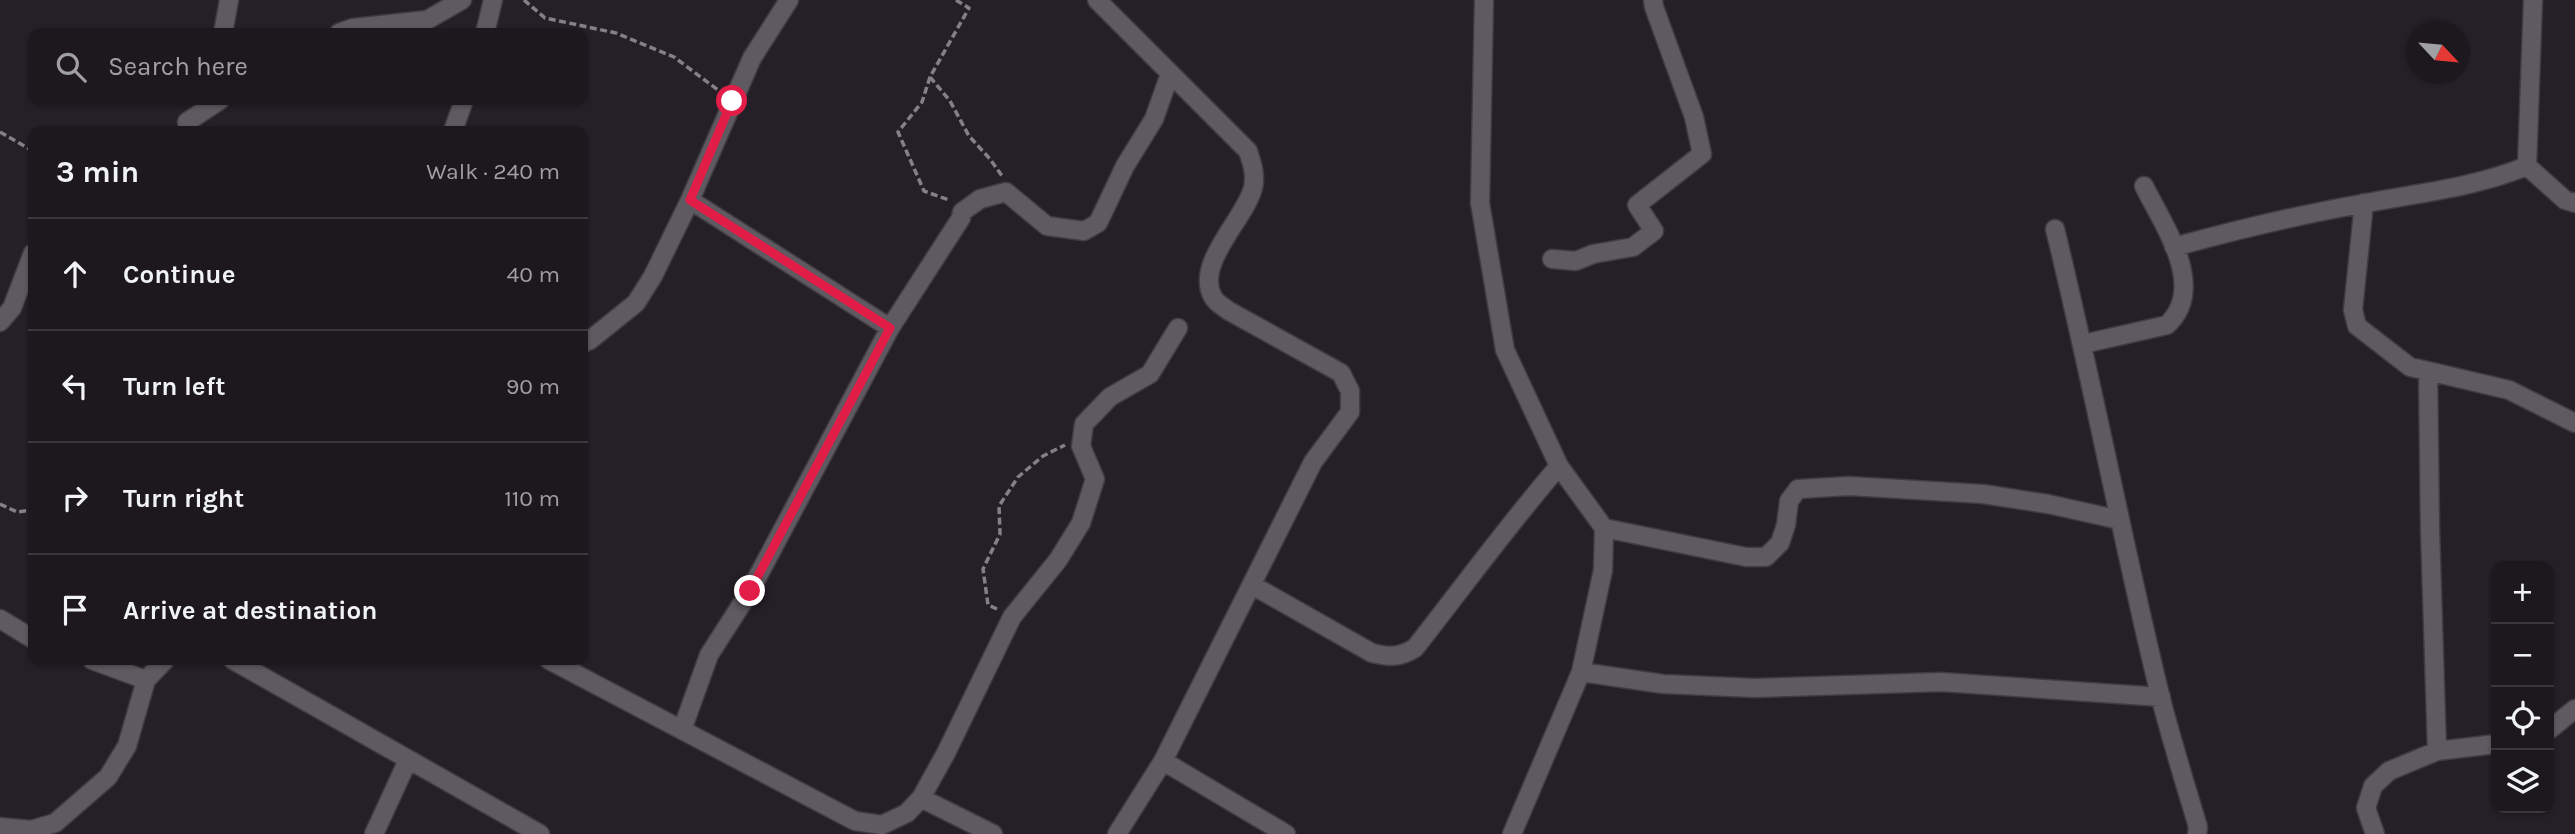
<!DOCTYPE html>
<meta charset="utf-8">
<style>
body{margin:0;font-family:Karla,sans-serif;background:#29252a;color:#f1f3f6}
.controls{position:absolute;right:21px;bottom:21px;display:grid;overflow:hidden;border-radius:14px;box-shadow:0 2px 5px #0004}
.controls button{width:63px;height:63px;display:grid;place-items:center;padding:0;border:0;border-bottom:2px solid #3a373b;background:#1c181d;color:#f1f3f6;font:35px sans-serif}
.compass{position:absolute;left:2407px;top:21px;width:63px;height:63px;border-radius:50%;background:#1c181d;box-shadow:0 2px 5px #0004;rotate:116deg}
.stop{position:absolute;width:21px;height:21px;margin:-16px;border:5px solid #e11d48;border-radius:50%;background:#fff}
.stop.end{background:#e11d48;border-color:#fff;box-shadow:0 2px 7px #0008}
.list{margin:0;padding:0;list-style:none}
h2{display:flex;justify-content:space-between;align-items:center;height:91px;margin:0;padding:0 28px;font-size:30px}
h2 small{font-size:23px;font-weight:400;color:#a0a0a4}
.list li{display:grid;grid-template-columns:46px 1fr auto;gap:21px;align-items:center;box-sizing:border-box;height:112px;padding:0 28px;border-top:2px solid #3a373b}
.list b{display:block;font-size:26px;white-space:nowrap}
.list em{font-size:23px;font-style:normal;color:#a0a0a4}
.icon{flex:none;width:38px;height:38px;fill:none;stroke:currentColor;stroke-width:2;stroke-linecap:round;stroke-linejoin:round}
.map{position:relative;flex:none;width:2575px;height:834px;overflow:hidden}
.search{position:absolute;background:#1c181d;box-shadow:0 2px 5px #0004;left:28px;top:28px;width:560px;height:77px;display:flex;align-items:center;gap:18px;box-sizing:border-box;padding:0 24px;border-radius:14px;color:#a0a0a4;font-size:26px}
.panel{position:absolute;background:#1c181d;box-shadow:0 2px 5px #0004;left:28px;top:126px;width:560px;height:539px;border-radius:14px}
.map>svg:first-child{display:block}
</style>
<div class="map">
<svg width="2575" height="834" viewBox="0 0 2575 834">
<rect width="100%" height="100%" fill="#252027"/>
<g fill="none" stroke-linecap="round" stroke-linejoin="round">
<defs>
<path id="minor" d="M1097,0L1248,151C1252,163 1256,175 1253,188C1245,219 1194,264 1213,297C1216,303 1224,307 1229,311L1341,373L1350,391V412L1313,462L1163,761L1117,834
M1484,0L1480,203L1505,350L1559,466L1604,528L1603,570L1581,672L1512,834
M2533,0L2527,166L2565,200L2575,203
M223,33L229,0
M339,33L353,28L427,20L462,0
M485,33L493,0
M187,122L220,100
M453,131L464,100
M690,200L890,328L961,218L962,212L980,199L1006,192L1047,226L1084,231L1098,223L1125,166L1154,119L1170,74
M2364,203L2353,310L2357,326L2410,367L2428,371L2430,529L2437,751
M2055,229C2093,384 2122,540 2160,695C2171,739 2185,783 2198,827L2197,834
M2174,247C2236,230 2298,215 2361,204C2417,193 2473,188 2527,166
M1552,259L1576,261L1593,254L1633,247L1654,231L1637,205L1702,154L1694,117L1654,7L1653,0
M0,322L12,308L33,253
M583,343L590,340L636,303L653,276L690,200L752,58L789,0
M2083,344L2167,325C2208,287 2163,225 2144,186
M2428,371L2509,390L2575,423
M1604,528L1746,557H1766L1780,543L1786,525L1789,501L1798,489L1849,486L1983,494L2048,504L2120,520
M1252,585L1372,653C1389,657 1399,658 1415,648C1463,587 1508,525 1559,466
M0,619L33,639
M92,660L146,680
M233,660L540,834
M549,660L855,821L882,825L907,813L921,798L946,753L1012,617L1058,560L1081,523L1095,479L1081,446L1084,424L1110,397L1150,374L1178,328
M1581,672L1663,684L1754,688L1941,682L2161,697
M682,730L709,655L750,591L890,328
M2549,730L2575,709
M1163,761L1286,834
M921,798L993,834
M0,827L31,830L55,823L108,777L127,746L146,680L165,660
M374,834L408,760
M2375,834L2366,808L2373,786L2389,771L2437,751L2496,744"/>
</defs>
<use href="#minor" stroke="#3f3c41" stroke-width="21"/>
<path stroke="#848086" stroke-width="3.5" stroke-dasharray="7 3.5" stroke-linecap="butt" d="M524,0L545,18L616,33L674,57L718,90
M956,0L969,8L930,77L950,101L969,136L990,159L1002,176
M930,77L922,102L898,132L924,191L949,200
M0,132L33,151
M0,504L17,512L33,510
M997,609L988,605L983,569L1000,534L999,506L1018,477L1043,456L1065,445"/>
<use href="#minor" stroke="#5f5a61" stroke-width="18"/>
</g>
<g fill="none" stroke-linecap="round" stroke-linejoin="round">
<path stroke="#e11d48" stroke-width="9" d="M732,101L690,200L890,328L750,591"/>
</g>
</svg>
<div class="controls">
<button>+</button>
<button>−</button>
<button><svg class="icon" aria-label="locate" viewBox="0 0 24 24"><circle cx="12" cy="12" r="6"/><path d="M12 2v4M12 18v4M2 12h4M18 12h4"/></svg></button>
<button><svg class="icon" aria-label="layers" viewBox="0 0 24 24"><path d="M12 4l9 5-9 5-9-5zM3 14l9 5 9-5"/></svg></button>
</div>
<svg class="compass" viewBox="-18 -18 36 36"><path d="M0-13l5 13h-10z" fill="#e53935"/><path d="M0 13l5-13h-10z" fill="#a0a0a4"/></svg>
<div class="stop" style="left:732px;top:101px"></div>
<div class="stop end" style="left:750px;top:591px"></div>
<div class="search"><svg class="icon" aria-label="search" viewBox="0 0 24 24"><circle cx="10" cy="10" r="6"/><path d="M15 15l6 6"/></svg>Search here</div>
<section class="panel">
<h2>3 min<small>Walk · 240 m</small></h2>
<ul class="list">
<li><svg class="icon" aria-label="ahead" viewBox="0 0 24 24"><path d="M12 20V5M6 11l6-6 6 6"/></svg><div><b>Continue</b></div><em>40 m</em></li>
<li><svg class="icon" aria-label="left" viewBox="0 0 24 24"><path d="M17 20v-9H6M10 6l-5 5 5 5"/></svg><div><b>Turn left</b></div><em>90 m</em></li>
<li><svg class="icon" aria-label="right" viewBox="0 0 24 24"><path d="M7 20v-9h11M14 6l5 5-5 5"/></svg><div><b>Turn right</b></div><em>110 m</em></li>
<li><svg class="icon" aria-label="arrive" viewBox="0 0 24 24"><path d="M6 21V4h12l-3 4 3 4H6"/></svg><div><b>Arrive at destination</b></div></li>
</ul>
</section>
</div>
